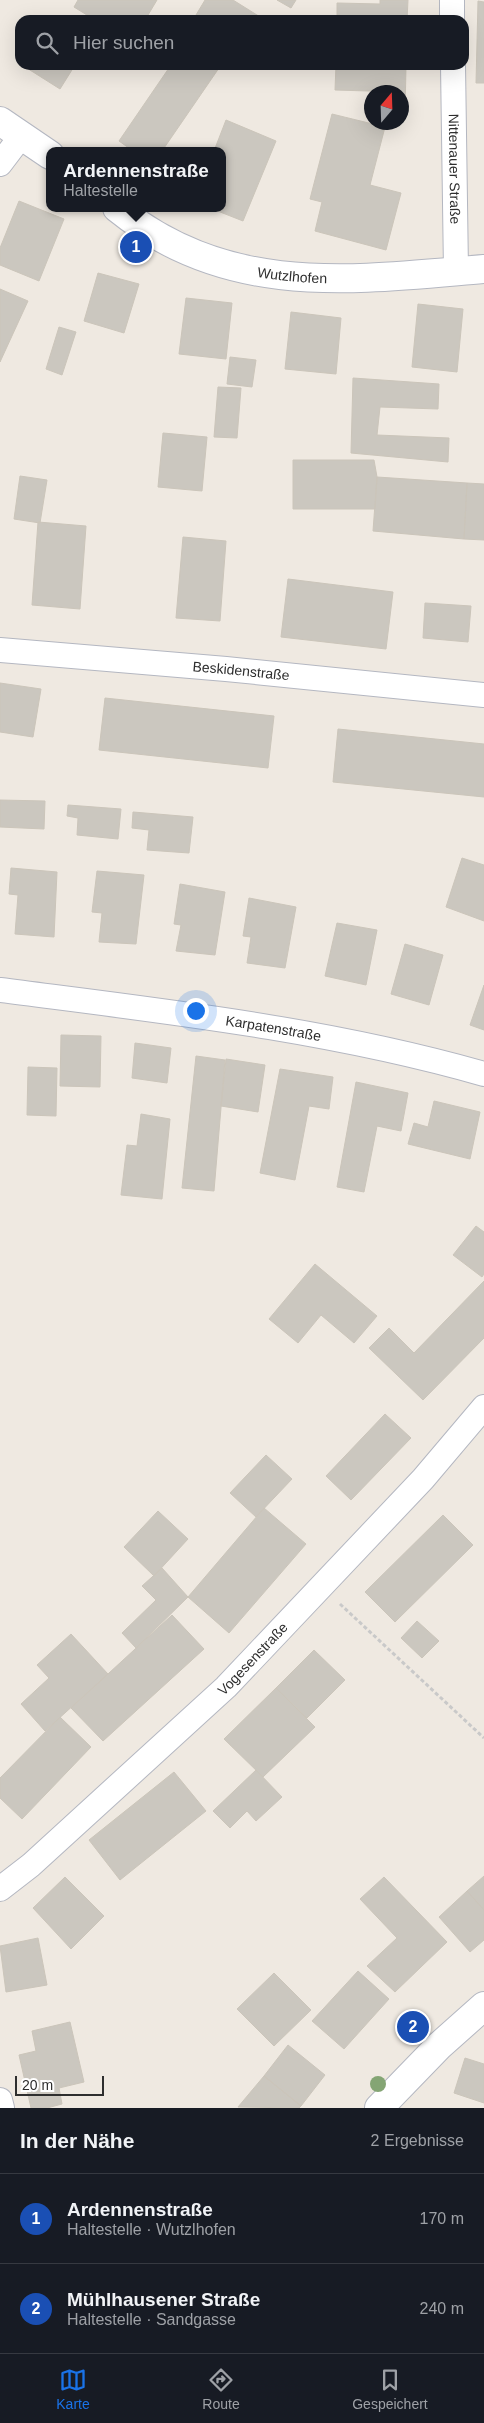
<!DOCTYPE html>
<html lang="de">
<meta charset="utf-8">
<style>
body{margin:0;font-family:Helvetica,sans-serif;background:#20242c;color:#f1f3f6}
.compass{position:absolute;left:364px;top:85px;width:45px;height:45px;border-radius:50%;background:#171b24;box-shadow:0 5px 20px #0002;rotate:19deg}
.scale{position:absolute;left:15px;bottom:12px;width:89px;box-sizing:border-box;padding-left:5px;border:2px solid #2e2e2e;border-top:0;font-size:14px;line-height:18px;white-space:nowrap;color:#2e2e2e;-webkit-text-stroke:4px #fff;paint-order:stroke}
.you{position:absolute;left:195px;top:1010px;width:18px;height:18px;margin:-12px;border:4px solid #fff;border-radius:50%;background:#1a73e8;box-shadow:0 0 0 8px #1a73e833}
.badge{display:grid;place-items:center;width:32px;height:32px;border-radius:50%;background:#1a73e8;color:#fff;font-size:16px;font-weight:700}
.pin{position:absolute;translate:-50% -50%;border:2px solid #fff;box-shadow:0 1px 5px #0006}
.popup{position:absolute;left:46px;top:147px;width:180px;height:65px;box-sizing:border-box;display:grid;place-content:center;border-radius:10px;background:#171b24;filter:drop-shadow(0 1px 4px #0005);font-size:16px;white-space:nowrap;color:#9ea1a6}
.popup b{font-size:19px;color:#f1f3f6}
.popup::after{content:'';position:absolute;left:50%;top:100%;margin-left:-10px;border:10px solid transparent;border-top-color:#171b24}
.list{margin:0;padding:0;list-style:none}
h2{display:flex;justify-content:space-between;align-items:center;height:65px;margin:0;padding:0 20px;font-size:21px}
h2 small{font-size:16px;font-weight:400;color:#9ea1a6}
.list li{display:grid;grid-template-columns:32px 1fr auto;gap:15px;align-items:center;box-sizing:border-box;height:90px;padding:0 20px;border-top:1px solid #363941}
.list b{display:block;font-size:19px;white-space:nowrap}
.list p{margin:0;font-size:16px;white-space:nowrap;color:#9ea1a6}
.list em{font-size:16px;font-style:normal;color:#9ea1a6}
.icon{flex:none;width:28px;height:28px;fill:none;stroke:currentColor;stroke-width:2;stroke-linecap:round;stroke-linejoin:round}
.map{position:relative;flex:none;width:484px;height:2108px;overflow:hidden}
.search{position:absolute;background:#171b24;box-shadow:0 5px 20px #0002;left:15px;right:15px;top:15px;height:55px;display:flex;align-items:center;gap:12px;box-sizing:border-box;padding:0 18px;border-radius:15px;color:#9ea1a6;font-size:19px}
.sheet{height:245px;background:#171b24}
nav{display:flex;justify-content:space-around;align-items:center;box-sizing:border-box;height:70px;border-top:1px solid #363941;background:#171b24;font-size:14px;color:#9ea1a6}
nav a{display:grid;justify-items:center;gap:2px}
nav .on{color:#1a73e8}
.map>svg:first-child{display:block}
</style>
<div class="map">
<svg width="484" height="2108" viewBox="0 0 484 2108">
<rect width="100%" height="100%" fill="#efe9e1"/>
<path fill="#cbc7bf" stroke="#cbc5ba" d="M78,0H157L145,20H95L74,7Z
M205,0H233L265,20H205L196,15Z
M277,0H296L291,8Z
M380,0H408L407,20H337V3L380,4Z
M478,1L484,2V83H476Z
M22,65H75L60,89Z
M171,65H215L219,68L162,151H133L119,141Z
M336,65H406L405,115L402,114V92L335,90Z
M332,114L385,127L370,185L401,193L386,250L315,231L322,202L310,199Z
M226,120L276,141L243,221L210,208H222V151H214Z
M19,201L64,219L39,281L0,265V248Z
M98,273L139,284L124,333L84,321Z
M0,289L28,301L0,362Z
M186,298L232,303L226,359L179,354Z
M418,304L463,309L457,372L412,367Z
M291,312L341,318L336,374L285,369Z
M59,327L76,332L62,375L46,369Z
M230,357L256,360L252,387L227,384Z
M353,378L439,384L438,409L380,407L377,435L449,438L448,462L351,453Z
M218,387L241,388L237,438L214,437Z
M163,433L207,437L202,491L158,487Z
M293,460H374L377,477L375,509H293Z
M20,476L47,480L40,523L14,519Z
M377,477L467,483L464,539L373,531Z
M467,483L484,484V540L464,539Z
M38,522L86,526L80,609L32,605Z
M183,537L226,541L220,621L176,618Z
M288,579L393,592L386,649L281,637Z
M425,603L471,606L468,642L423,638Z
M0,683L41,689L33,737L0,732Z
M105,698L274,716L268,768L99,750Z
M338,729L484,744V797L333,782Z
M0,800L45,801L44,829L0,827Z
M68,805L121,809L118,839L77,835L78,818L67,816Z
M133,812L193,817L189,853L147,850L149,830L132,828Z
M462,858L484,865V921L446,907Z
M11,868L57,872L54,937L15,934L18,895L9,894Z
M97,871L144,875L136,944L99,942L102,913L92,912Z
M180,884L225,892L215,955L176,951L181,925L174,924Z
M249,898L296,907L285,968L247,963L251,937L243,936Z
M337,923L377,930L366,985L325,976Z
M405,944L443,955L429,1005L391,994Z
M484,985V1030L470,1025Z
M61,1035L101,1036L100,1087L60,1086Z
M135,1043L171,1048L167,1083L132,1078Z
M196,1056L225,1060L214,1191L182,1188Z
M226,1059L265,1065L258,1112L221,1106Z
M28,1067L57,1068L56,1116L27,1115Z
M280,1069L333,1077L329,1109L309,1106L295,1180L260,1173Z
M356,1082L408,1093L401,1131L377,1126L364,1192L337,1187Z
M434,1101L480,1112L470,1159L408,1144L414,1123L428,1127Z
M141,1114L170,1119L162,1199L121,1195L127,1145L137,1146Z
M476,1226L484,1232V1274L482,1277L453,1255Z
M315,1264L377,1316L354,1343L321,1315L298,1343L269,1319Z
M484,1281V1338L423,1400L369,1348L389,1328L414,1353Z
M385,1414L411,1438L351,1500L326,1476Z
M266,1455L292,1479L256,1517L230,1493Z
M264,1508L306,1544L229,1633L188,1597Z
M158,1511L188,1539L154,1576L124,1547Z
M443,1515L473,1545L395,1622L365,1592Z
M162,1568L188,1597L136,1648L122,1633L156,1600L142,1586Z
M172,1615L204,1649L103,1741L71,1708Z
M417,1621L439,1641L422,1658L401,1638Z
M71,1634L108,1674L45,1731L21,1704L49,1678L37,1665Z
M314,1650L345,1680L307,1718L276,1688Z
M276,1688L315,1727L263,1777L224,1739Z
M60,1717L91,1747L22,1819L0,1798V1778Z
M256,1770L282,1797L256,1821L247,1811L230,1828L213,1811Z
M174,1772L206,1811L120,1880L89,1840Z
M484,1876V1910L467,1891Z
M65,1877L104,1916L71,1949L33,1908Z
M384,1877L447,1942L395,1992L367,1966L397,1938L360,1899Z
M467,1891L484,1910V1940L470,1952L439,1917Z
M38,1938L47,1985L6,1992L0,1946Z
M358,1971L389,1999L344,2049L312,2021Z
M274,1973L311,2010L274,2046L237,2009Z
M70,2022L84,2082L59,2088L62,2104L47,2108H31L19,2055L36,2051L32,2031Z
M288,2045L325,2075L301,2106L264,2076Z
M465,2058L484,2064V2103L454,2093Z
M264,2076L301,2106L299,2108L238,2107Z"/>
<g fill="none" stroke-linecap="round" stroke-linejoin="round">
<defs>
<g id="minor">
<path d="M452,0V20"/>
<path id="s1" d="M453,65L456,271"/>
<path d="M0,164L22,135"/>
<path id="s2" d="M0,650L226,669L484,695"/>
<path id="s3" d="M0,990C162,1011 327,1029 484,1074"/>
<path id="s4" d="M0,1889L31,1865L226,1687L423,1479L484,1407"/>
<path d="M0,2100L2,2108"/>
</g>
<g id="tertiary">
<path d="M0,121L50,155"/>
<path id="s5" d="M117,208C228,298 352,280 484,269"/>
<path d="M379,2108L439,2046L484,2006"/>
</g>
</defs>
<use href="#minor" stroke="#b4b7c1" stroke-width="26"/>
<use href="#tertiary" stroke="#b4b7c1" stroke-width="30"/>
<path stroke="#c9c9c9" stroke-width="3" stroke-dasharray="4 2.5" stroke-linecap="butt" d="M340,1604L484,1738"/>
<use href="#minor" stroke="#fff" stroke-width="24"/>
<use href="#tertiary" stroke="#fff" stroke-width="28"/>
</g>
<circle fill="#84a574" cx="378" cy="2084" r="8"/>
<g text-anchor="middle" stroke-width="4.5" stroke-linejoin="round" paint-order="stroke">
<g font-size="14" fill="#2e2e2e" stroke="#fff">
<text dy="5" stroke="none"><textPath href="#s1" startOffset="104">Nittenauer Straße</textPath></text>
<text dy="5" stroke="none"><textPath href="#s5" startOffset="191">Wutzlhofen</textPath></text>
<text dy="5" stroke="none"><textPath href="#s2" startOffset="242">Beskidenstraße</textPath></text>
<text dy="5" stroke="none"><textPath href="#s3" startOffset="276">Karpatenstraße</textPath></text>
<text dy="5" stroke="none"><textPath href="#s4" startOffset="342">Vogesenstraße</textPath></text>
</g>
</g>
</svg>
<svg class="compass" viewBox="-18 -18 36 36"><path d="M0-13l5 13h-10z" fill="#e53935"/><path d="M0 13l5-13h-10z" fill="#9ea1a6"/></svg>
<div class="scale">20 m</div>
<div class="you"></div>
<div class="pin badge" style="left:136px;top:247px;background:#1a4fb4">1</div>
<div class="popup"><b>Ardennenstraße</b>Haltestelle</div>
<div class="pin badge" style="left:413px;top:2027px;background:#1a4fb4">2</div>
<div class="search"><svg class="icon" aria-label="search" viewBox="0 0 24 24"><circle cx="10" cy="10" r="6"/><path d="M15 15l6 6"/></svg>Hier suchen</div>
</div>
<section class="sheet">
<h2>In der Nähe<small>2 Ergebnisse</small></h2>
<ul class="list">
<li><span class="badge" style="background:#1a4fb4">1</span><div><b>Ardennenstraße</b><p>Haltestelle · Wutzlhofen</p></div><em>170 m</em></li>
<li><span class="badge" style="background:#1a4fb4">2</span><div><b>Mühlhausener Straße</b><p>Haltestelle · Sandgasse</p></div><em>240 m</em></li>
</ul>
</section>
<nav>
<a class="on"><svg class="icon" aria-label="map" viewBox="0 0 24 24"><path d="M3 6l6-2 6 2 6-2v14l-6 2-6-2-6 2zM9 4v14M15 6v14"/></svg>Karte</a>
<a><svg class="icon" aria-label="directions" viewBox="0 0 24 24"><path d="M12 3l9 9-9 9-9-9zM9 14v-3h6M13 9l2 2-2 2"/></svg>Route</a>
<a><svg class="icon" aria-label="saved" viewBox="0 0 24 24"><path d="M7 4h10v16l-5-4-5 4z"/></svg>Gespeichert</a>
</nav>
